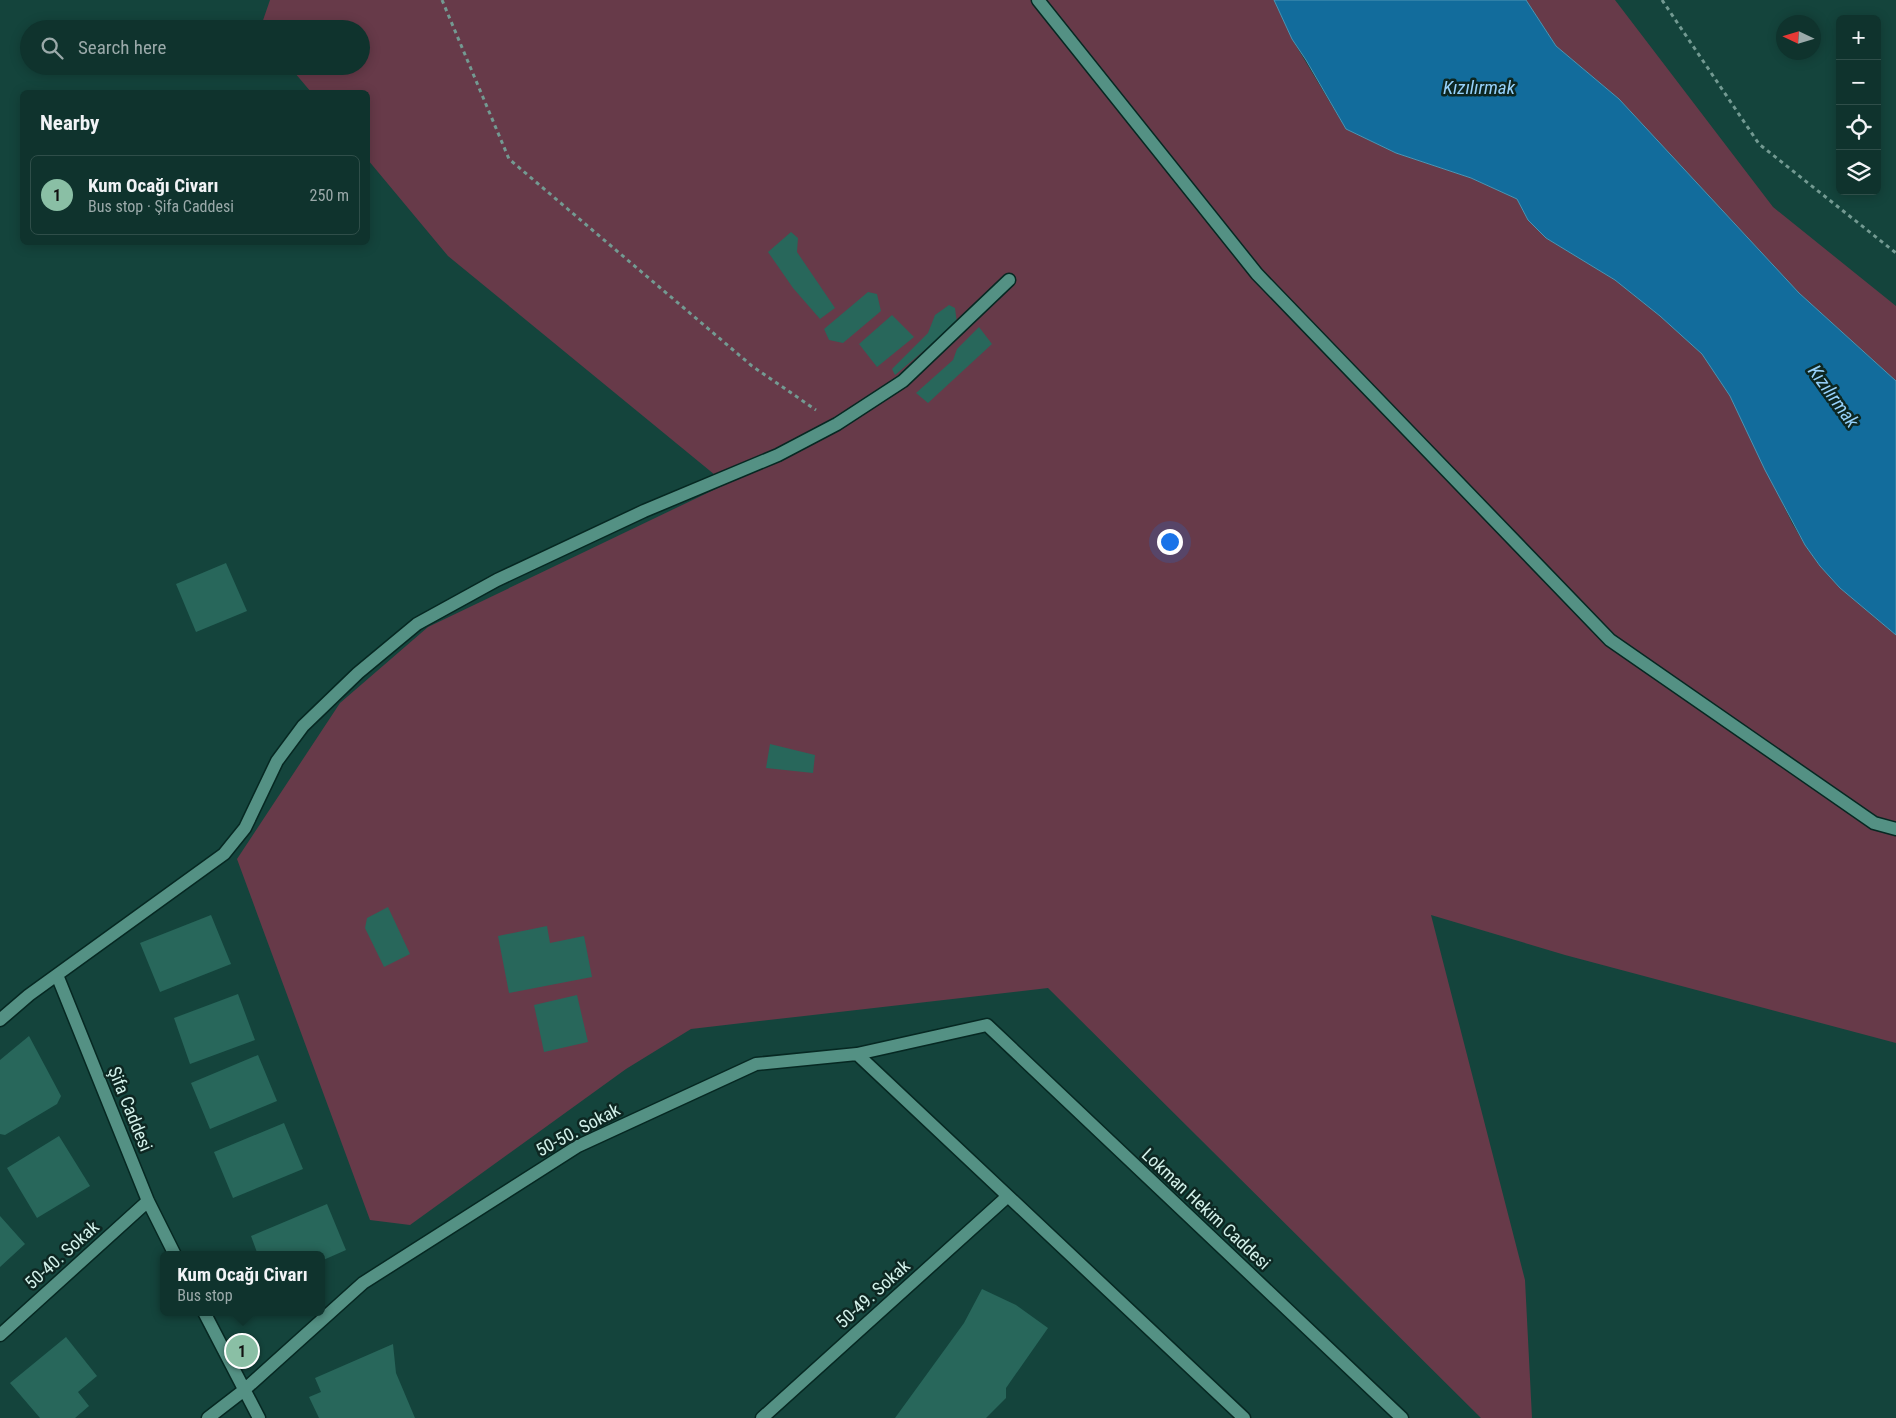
<!DOCTYPE html>
<meta charset="utf-8">
<style>
body{margin:0;font-family:"Roboto Condensed",sans-serif;background:#183b35;color:#f1f3f6}
.controls{position:absolute;right:15px;top:15px;display:grid;overflow:hidden;border-radius:8px;box-shadow:0 2px 12px #0003}
.controls button{width:45px;height:45px;display:grid;place-items:center;padding:0;border:0;border-bottom:1px solid #2f4e49;background:#0f332d;color:#f1f3f6;font:25px sans-serif}
.compass{position:absolute;left:1776px;top:15px;width:45px;height:45px;border-radius:50%;background:#0f332d;box-shadow:0 2px 12px #0003;rotate:274deg}
.you{position:absolute;left:1169px;top:541px;width:18px;height:18px;margin:-12px;border:4px solid #fff;border-radius:50%;background:#1a73e8;box-shadow:0 0 0 8px #1a73e833}
.badge{display:grid;place-items:center;width:32px;height:32px;border-radius:50%;background:#8abfa5;color:#111;font-size:16px;font-weight:700}
.pin{position:absolute;translate:-50% -50%;border:2px solid #fff;box-shadow:0 1px 5px #0006}
.popup{position:absolute;left:160px;top:1251px;width:165px;height:65px;box-sizing:border-box;display:grid;place-content:center;border-radius:8px;background:#0f332d;filter:drop-shadow(0 1px 4px #0005);font-size:16px;white-space:nowrap;color:#9baaaa}
.popup b{font-size:19px;color:#f1f3f6}
.popup::after{content:'';position:absolute;left:50%;top:100%;margin-left:-10px;border:10px solid transparent;border-top-color:#0f332d}
.list{margin:0;padding:0;list-style:none}
h2{display:flex;justify-content:space-between;align-items:center;height:65px;margin:0;padding:0 20px;font-size:21px}
h2 small{font-size:16px;font-weight:400;color:#9baaaa}
.list li{display:grid;grid-template-columns:32px 1fr auto;gap:15px;align-items:center;box-sizing:border-box;height:80px;margin:0 10px 10px;padding:0 10px;border:1px solid #2f4e49;border-radius:8px}
.list b{display:block;font-size:19px;white-space:nowrap}
.list p{margin:0;font-size:16px;white-space:nowrap;color:#9baaaa}
.list em{font-size:16px;font-style:normal;color:#9baaaa}
.icon{flex:none;width:28px;height:28px;fill:none;stroke:currentColor;stroke-width:2;stroke-linecap:round;stroke-linejoin:round}
.map{position:relative;flex:none;width:1896px;height:1418px;overflow:hidden}
.search{position:absolute;background:#0f332d;box-shadow:0 2px 12px #0003;left:20px;top:20px;width:350px;height:55px;display:flex;align-items:center;gap:12px;box-sizing:border-box;padding:0 18px;border-radius:28px;color:#9baaaa;font-size:19px}
.panel{position:absolute;background:#0f332d;box-shadow:0 2px 12px #0003;left:20px;top:90px;width:350px;height:155px;border-radius:8px}
.map>svg:first-child{display:block}
</style>
<div class="map">
<svg width="1896" height="1418" viewBox="0 0 1896 1418">
<rect width="100%" height="100%" fill="#14443c"/>
<path fill="#673a49" d="M270,0H1274L1292,39L1346,129L1396,153L1471,178L1517,199L1528,220L1546,238L1615,280L1660,316L1702,354L1730,396L1792,523L1805,545L1820,566L1840,588L1896,635V1043L1565,955L1431,915L1525,1280L1532,1418H1481L1048,988L691,1029L626,1069L410,1225L370,1220L237,859L340,703L428,627L726,484L448,256L368,160V92H311L289,66H361V29H260Z
M1526,0H1615L1773,207L1896,306V381L1799,293L1619,99L1556,46Z"/>
<path fill="#126c9c" stroke="#4c94b3" d="M1274,0H1526L1556,46L1619,99L1799,293L1896,381V635L1840,588L1820,566L1805,545L1765,470L1730,396L1702,354L1660,316L1615,280L1546,238L1528,220L1517,199L1471,178L1396,153L1346,129L1306,60L1292,39Z"/>
<path fill="#28675b" d="M791,232L798,238L797,252L835,308L820,319L793,288L768,252Z
M868,292L877,294L881,311L843,343L829,340L824,329Z
M949,305L955,308L957,323L895,375L892,369L928,333L935,315Z
M892,315L914,337L877,367L859,344Z
M979,327L992,344L928,403L916,393L953,360L957,349Z
M226,563L247,611L196,632L176,584Z
M770,744L815,755L813,773L766,768Z
M388,907L410,954L384,967L365,928L367,918Z
M211,915L231,964L160,992L140,943Z
M547,926L550,943L584,936L592,977L509,993L498,936Z
M238,994L255,1040L190,1064L174,1018Z
M577,995L588,1042L544,1052L534,1005Z
M29,1036L61,1096L57,1104L5,1135L0,1134V1060Z
M258,1055L277,1101L210,1129L191,1083Z
M284,1123L303,1169L233,1198L214,1152Z
M59,1136L90,1186L37,1218L7,1168Z
M327,1204L346,1250L321,1261V1255H258L251,1236Z
M0,1216L25,1244L0,1267Z
M982,1289L1016,1305L1048,1328L1006,1388V1398L986,1418H895L964,1323Z
M66,1337L97,1376L78,1392L89,1406L75,1418H40L10,1383Z
M393,1344L396,1373L415,1418H319L309,1397L321,1392L315,1378Z"/>
<g fill="none" stroke-linecap="round" stroke-linejoin="round">
<defs>
<path id="minor" d="M1038,0L1257,274L1610,640L1874,823L1896,829
M57,975L148,1201L175,1255
M0,1020L29,995L224,854L245,828L277,761L303,726L358,673L417,624L497,580L644,511L778,455L837,424L903,381L1009,280
M857,1054L1244,1418
M204,1312L259,1418
M0,1335L148,1201
M208,1418L243,1391L363,1283L578,1146L756,1064L857,1054L987,1025L1402,1418
M762,1418L1008,1196"/>
</defs>
<use href="#minor" stroke="#062822" stroke-width="15"/>
<path stroke="#739a92" stroke-width="3" stroke-dasharray="4 4" stroke-linecap="butt" d="M442,0L509,159L752,366L816,410
M1662,0L1759,144L1896,253"/>
<use href="#minor" stroke="#549184" stroke-width="12"/>
</g>
<g text-anchor="middle" stroke-width="5" stroke-linejoin="round" paint-order="stroke">
<g font-size="18" fill="#d3f1ea" stroke="#0d2722">
<text transform="translate(130 1109) rotate(68)" y="6">Şifa Caddesi</text>
<text transform="translate(578 1130) rotate(-28)" y="6">50-50. Sokak</text>
<text transform="translate(1206 1209) rotate(43)" y="6">Lokman Hekim Caddesi</text>
<text transform="translate(62 1255) rotate(-42)" y="6">50-40. Sokak</text>
<text transform="translate(873 1294) rotate(-42)" y="6">50-49. Sokak</text>
</g>
<g font-size="19" font-style="italic" fill="#97d2fb" stroke="#0d2722">
<text x="1479" y="94">Kızılırmak</text>
<text transform="translate(1834 396) rotate(54)" y="7">Kızılırmak</text>
</g>
</g>
</svg>
<div class="controls">
<button>+</button>
<button>−</button>
<button><svg class="icon" aria-label="locate" viewBox="0 0 24 24"><circle cx="12" cy="12" r="6"/><path d="M12 2v4M12 18v4M2 12h4M18 12h4"/></svg></button>
<button><svg class="icon" aria-label="layers" viewBox="0 0 24 24"><path d="M12 4l9 5-9 5-9-5zM3 14l9 5 9-5"/></svg></button>
</div>
<svg class="compass" viewBox="-18 -18 36 36"><path d="M0-13l5 13h-10z" fill="#e53935"/><path d="M0 13l5-13h-10z" fill="#9baaaa"/></svg>
<div class="you"></div>
<div class="pin badge" style="left:242px;top:1351px">1</div>
<div class="popup"><b>Kum Ocağı Civarı</b>Bus stop</div>
<div class="search"><svg class="icon" aria-label="search" viewBox="0 0 24 24"><circle cx="10" cy="10" r="6"/><path d="M15 15l6 6"/></svg>Search here</div>
<section class="panel">
<h2>Nearby<small></small></h2>
<ul class="list">
<li><span class="badge">1</span><div><b>Kum Ocağı Civarı</b><p>Bus stop · Şifa Caddesi</p></div><em>250 m</em></li>
</ul>
</section>
</div>
